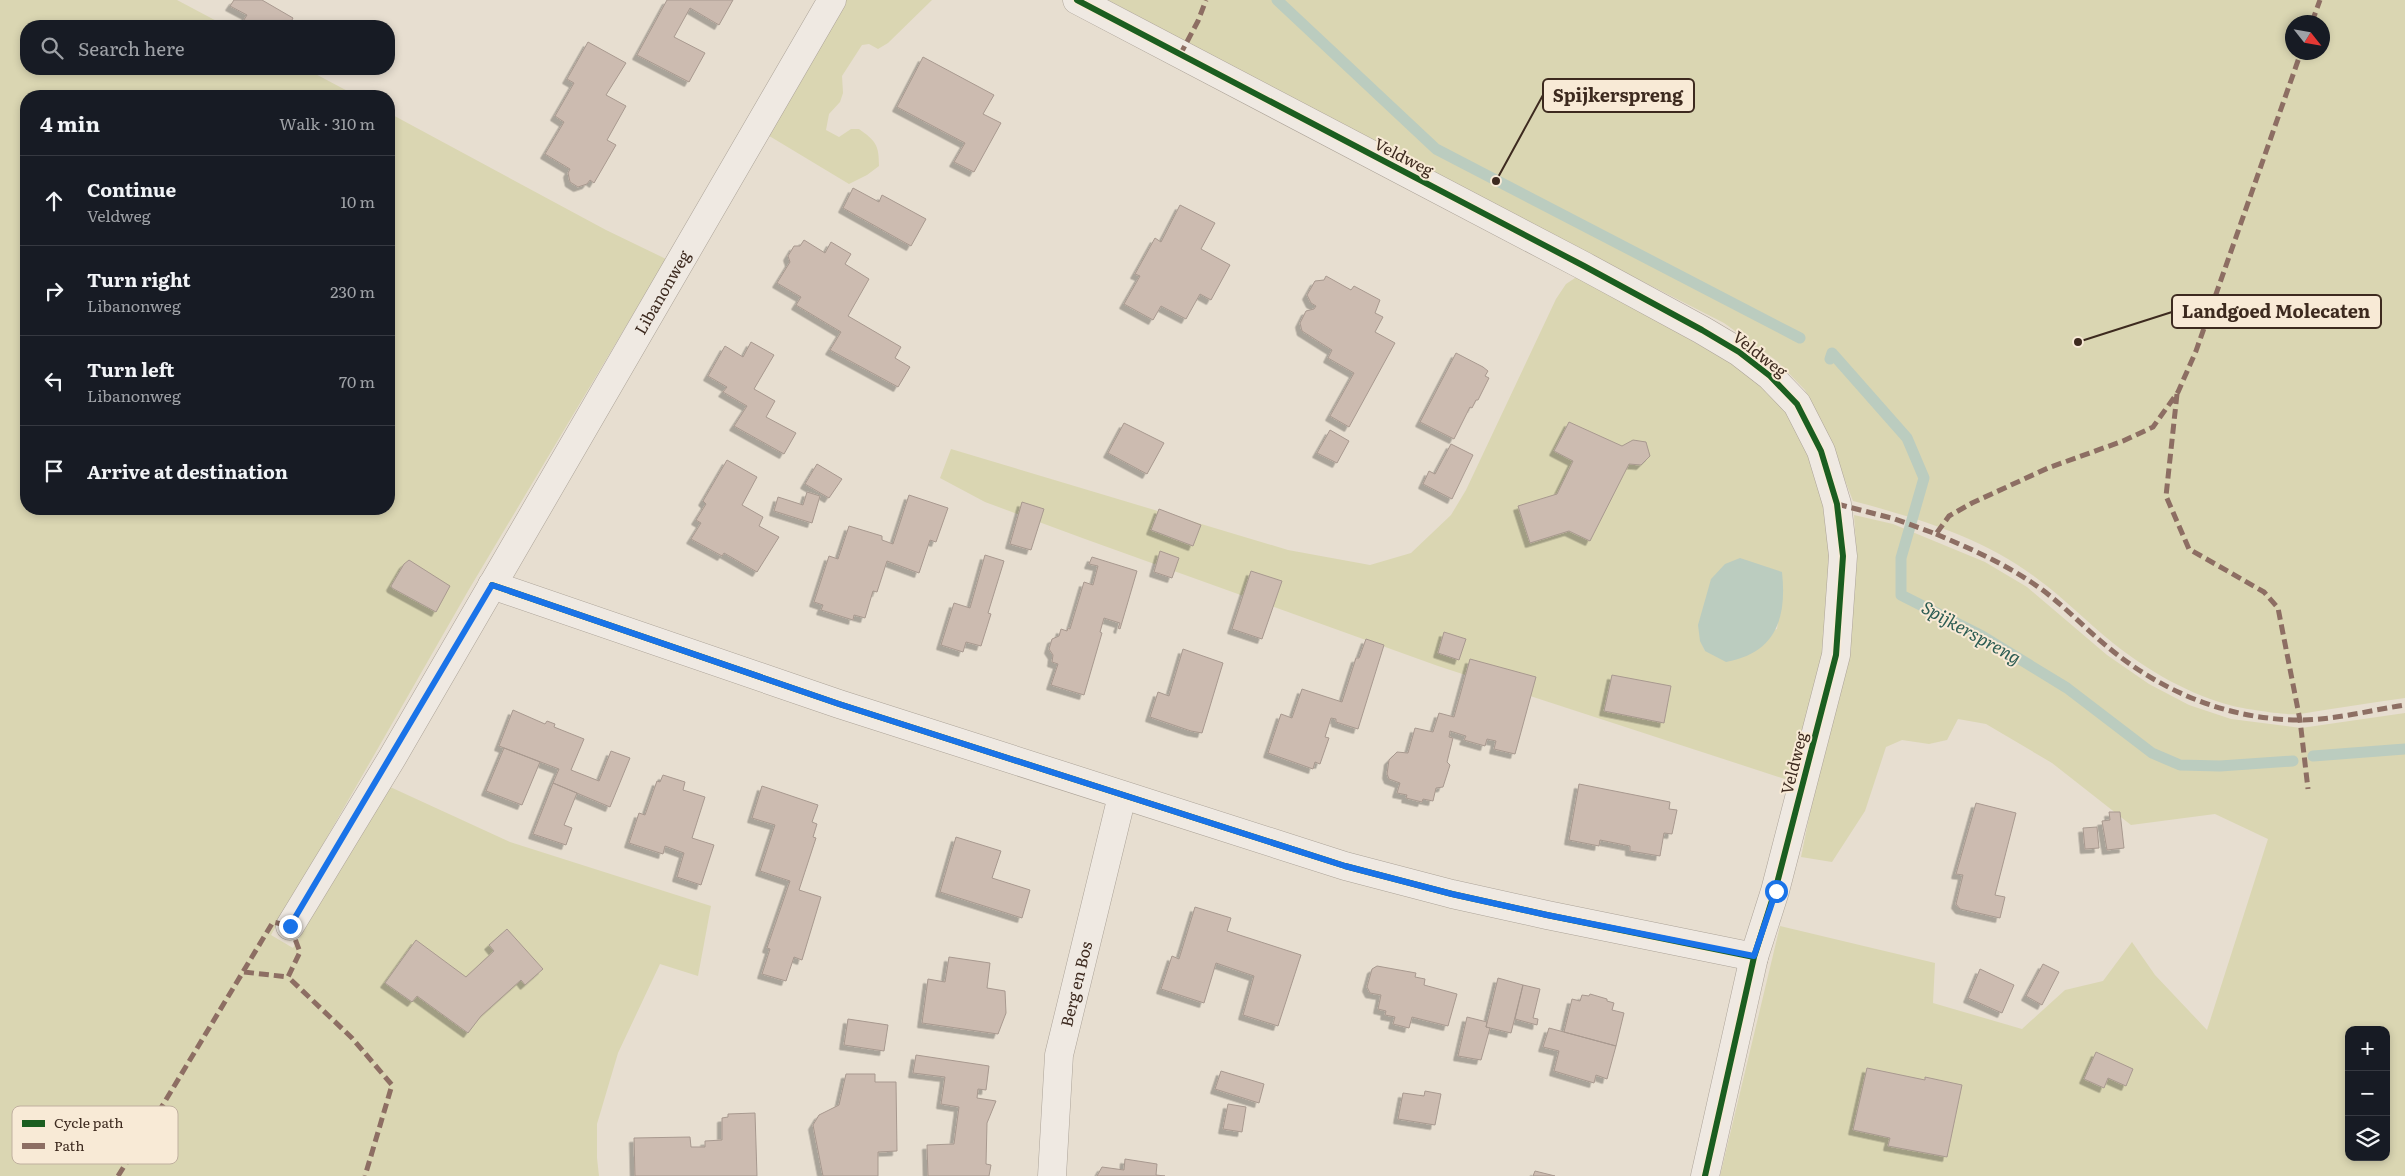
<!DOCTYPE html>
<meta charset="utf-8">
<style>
body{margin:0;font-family:Literata,serif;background:#20242c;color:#f1f3f6}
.controls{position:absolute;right:15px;bottom:15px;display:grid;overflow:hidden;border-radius:10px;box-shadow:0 2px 8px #0003}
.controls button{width:45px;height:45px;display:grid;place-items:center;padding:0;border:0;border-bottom:1px solid #363941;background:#171b24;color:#f1f3f6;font:25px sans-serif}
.compass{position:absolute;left:2285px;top:15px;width:45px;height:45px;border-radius:50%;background:#171b24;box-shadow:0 2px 8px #0003;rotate:121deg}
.stop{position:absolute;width:15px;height:15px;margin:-11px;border:4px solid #1a73e8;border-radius:50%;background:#fff}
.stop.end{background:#1a73e8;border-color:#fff;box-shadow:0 1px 5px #0008}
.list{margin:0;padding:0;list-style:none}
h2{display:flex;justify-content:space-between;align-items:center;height:65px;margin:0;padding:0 20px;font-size:21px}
h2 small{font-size:16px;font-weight:400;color:#9ea1a6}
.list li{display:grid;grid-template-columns:32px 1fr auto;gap:15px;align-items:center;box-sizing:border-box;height:90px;padding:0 20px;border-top:1px solid #363941}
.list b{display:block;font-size:19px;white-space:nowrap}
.list p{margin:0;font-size:16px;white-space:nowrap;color:#9ea1a6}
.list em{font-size:16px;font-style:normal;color:#9ea1a6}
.icon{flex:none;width:28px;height:28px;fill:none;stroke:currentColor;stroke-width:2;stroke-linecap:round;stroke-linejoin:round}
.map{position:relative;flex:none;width:2405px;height:1176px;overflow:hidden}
.search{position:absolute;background:#171b24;box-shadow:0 2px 8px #0003;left:20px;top:20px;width:375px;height:55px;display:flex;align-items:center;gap:12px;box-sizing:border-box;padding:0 18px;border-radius:20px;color:#9ea1a6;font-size:19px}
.panel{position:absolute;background:#171b24;box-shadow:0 2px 8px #0003;left:20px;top:90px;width:375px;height:425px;border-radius:20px}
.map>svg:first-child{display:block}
</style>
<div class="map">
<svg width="2405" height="1176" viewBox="0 0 2405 1176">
<defs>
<filter id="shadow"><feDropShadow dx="-4.5" dy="4.5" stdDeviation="0" flood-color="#0004"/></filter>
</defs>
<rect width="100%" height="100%" fill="#e7ded0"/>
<path fill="#dad6b2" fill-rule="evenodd" d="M0,0H177L226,26H26V69H306L357,96H26V509H389V113L606,230L666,259L468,591L271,935L293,948L388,786L510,842L711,906L698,976L660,964L618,1053L597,1124V1158L599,1176H0Z
M845,0H932L888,43L878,49L869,44L862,45L842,76L843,93L840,102L829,114L826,130L839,137L851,129H859C876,141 879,145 879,166L867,175L849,184L766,134Z
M1108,0H2405V698C2370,703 2335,708 2300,714C2290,716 2245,709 2233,706C2190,695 2148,671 2113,643C2087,622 2063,597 2035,577C1984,538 1914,517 1853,501L1829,439L1805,390L1777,361L1724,323L1489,203ZM2292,22H2322V52H2292Z
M1578,276L1731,363L1765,388L1788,413L1810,454L1825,504L1829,555L1827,604L1824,649L1791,781L1438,666L1085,539L985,502L940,478L951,449L1288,550L1370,565L1411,553L1451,515L1466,490L1556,299L1566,284ZM1705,607L1779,615L1777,629L1705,651C1697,635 1699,624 1705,607Z
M1854,515L1893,524L1985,562L2027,587L2107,655L2149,684L2189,705L2231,719L2301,728L2405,713V1176H1720L1780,926L1935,963L1933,1003L2022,1029L2065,990L2103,981L2132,942L2155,975L2207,1030L2268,839L2215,814L2131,825L2052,763L1986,724L1958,719L1947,740L1929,744L1902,740L1886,747L1865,811L1832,862L1801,857L1816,783L1847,657L1857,561ZM2349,1030H2386V1157H2349Z"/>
<path fill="#bbccbf" d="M1740,558L1782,572C1787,618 1776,653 1726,662L1705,651L1700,641L1698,625L1711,579L1725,564Z"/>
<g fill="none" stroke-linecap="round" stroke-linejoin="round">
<path stroke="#bbccbf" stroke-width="11" d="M1277,0L1436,149L1800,338
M1830,359L1832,353L1907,438L1924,478L1901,558V595L1982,636L2067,688L2152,753L2180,765L2220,766L2293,761
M2313,756L2405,749"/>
</g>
<path fill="#ccbbb0" stroke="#a8998f" filter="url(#shadow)" d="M234,0H262L293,18L289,26H240L247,15L230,6Z
M667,0H733L719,25L690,8L674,37L705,53L689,82L637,55Z
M588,42L626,63L606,95L626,106L607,140L616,145L594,183L590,180L587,184L578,187L570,182L568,173L570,169L545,154L564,122L555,116L574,83L567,79Z
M923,57L994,95L983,114L1001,123L974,172L954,162L965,143L897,107Z
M853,188L879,202L882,195L926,219L911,246L843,208Z
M1180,205L1215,223L1201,249L1230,265L1211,300L1200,294L1186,319L1161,306L1153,320L1124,304L1140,276L1135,274L1155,238L1161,242Z
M804,240L825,253L831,242L851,254L845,264L869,279L848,316L901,347L895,358L910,367L898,387L830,350L841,332L796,305L801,297L777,283L790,262L788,256L794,246H800Z
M1326,276L1351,290L1354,286L1380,300L1375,313L1383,317L1375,332L1395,343L1349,427L1330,416L1354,373L1328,358L1332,350L1302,331L1300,323L1306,311L1314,309L1316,306L1311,303L1307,295L1315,281L1324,280Z
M751,342L774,355L754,389L775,401L766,417L796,433L784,454L734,426L747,406L723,392L727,387L708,376L725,346L743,357Z
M1456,353L1483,367L1488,371L1485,376L1489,378L1478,400H1476L1472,408L1470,407L1454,439L1420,422Z
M1569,422L1622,446L1633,440L1646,442L1650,456L1641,465L1629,464L1590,541L1569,531L1530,543L1518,506L1557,494L1573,461L1554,451Z
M1124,423L1164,443L1147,474L1108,453Z
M1330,430L1349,441L1337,463L1317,453Z
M1451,444L1473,455L1452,499L1423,484L1429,471L1435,474Z
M727,460L757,477L742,505L763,517L759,526L779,537L757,572L724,553L722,556L691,539L701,523L696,520L706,504L703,501Z
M817,464L842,479L829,498L805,484Z
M807,492L820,496L812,523L774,511L778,497L803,505Z
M909,495L948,508L936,542L930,540L919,573L887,561L877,592L873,591L865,618L854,615L853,620L821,610L823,605L814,602L829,556L838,559L849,526L882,536V540L893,544Z
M1022,502L1044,509L1031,550L1010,544Z
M1159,509L1201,525L1193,546L1151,530Z
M1160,551L1179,558L1172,578L1154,572Z
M985,555L1004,561L988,613L991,614L981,646L966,642L963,652L941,645L954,603L970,608Z
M1092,557L1137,571L1120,629L1118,628L1120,623L1104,618L1100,632L1102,633L1084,695L1051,685L1058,664L1052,662L1053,655L1049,649L1052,639L1059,636L1061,629L1067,631L1068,628L1070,629L1084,582L1093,585L1098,566L1089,564Z
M409,560L450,586L436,612L392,588L391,586L404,564Z
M1251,571L1282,581L1262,639L1232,629Z
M1444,632L1466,639L1459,660L1438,653Z
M1366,639L1384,645L1358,729L1336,722V719L1331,718L1325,737L1329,738L1320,764L1315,762L1313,769L1268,753L1281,714L1292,718L1302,689L1342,702L1356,658H1359Z
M1183,649L1223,663L1202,733L1191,731L1150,717L1158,692L1169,696Z
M1470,659L1536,677L1515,754L1494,749L1496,741L1487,739L1485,746L1464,740L1466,736L1450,731L1449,737L1453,738L1447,762L1450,765L1443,787L1436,788L1433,801L1423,799L1422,802L1406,798L1407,795L1397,793L1400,783L1389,779L1387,774L1389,760L1397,752L1408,753L1415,728L1433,732L1439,713L1454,717Z
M1612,675L1671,686L1664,723L1604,711Z
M513,710L545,724L547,721L555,724L554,727L584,739L571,770L599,781L611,751L630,758L610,807L553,783L559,769L499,746Z
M504,748L540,762L522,805L486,791Z
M663,775L685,782L683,790L705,797L692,838L714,845L701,885L677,877L684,853L665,846L663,854L629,843L639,813L645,815L657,781L660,782Z
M553,783L577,793L564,825L572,828L566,845L533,834Z
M1579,784L1670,802L1669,809L1677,810L1672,834L1664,833L1660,856L1630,851V846L1600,840L1599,846L1569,840Z
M762,786L818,805L812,822L817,824L813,837L816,838L799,890L821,897L802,960L794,957L786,981L762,974L770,949L767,948L790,881L760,871L775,825L752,818Z
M1976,803L2016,813L1995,895L2005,897L2000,918L1960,909L1956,904L1963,875L1956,874Z
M2109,812H2120L2124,848L2107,850L2102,821L2110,820Z
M2097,827L2099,848L2085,849L2083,828Z
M956,837L1001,851L992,878L1030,890L1022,918L940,892Z
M1195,907L1231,918L1227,931L1301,955L1278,1026L1243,1015L1254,976L1216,963L1204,1003L1161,989L1172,956L1179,959Z
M507,929L543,969L525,985L521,980L481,1016L468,1033L417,996L412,1002L385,983L416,940L466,977L494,951L489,945Z
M949,957L990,963L987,988L1005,991L1006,1013L998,1034L922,1023L928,979L945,982Z
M2043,964L2059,972L2042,1005L2026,996Z
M1377,966L1416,973L1415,977L1425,979L1424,985L1457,994L1448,1026L1412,1017L1409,1028L1393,1024L1395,1017L1385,1015L1386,1011L1378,1009L1381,995L1370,993L1367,987L1372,969Z
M1980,969L2014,985L2002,1013L1968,998Z
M1498,978L1523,985L1511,1033L1486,1027Z
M1523,985L1540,989L1533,1018L1538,1019L1537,1025L1515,1019Z
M1590,994L1607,999V1001L1614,1003L1612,1010L1624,1013L1616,1046L1564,1032L1572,999L1580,1001L1582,995L1589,996Z
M1467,1017L1487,1022L1486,1027L1490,1028L1481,1060L1458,1056Z
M848,1019L888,1025L884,1051L844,1045Z
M1549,1028L1616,1046L1607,1079L1596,1075L1594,1083L1554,1071L1559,1051L1543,1047Z
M2096,1052L2133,1069L2126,1086L2108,1078L2104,1088L2084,1079Z
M916,1055L989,1066L986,1090L978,1089L977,1098L996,1101L987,1123L986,1164L991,1165L989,1176H928L927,1145L954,1144L959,1107L941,1104L945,1077L913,1073Z
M1867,1068L1925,1080V1077L1962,1085L1947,1157L1888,1146L1890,1138L1853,1130Z
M1221,1071L1264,1084L1259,1103L1215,1089Z
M846,1074H875V1082H896L897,1151L878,1152V1176H823L813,1125L819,1115L839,1105Z
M1425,1091L1441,1094L1435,1125L1398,1119L1403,1093L1424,1096Z
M1228,1104L1246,1107L1242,1132L1223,1129Z
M755,1113L757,1176H635L634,1138L690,1137L691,1147H705V1141L722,1140V1118L728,1117V1114Z
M1125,1159L1157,1164L1156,1175L1165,1176H1097L1102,1167L1124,1170Z
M1535,1171L1555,1176H1533Z"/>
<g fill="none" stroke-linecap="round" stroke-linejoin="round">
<defs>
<g id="minor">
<path d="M1077,0L1584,266L1702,330L1739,352L1770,376L1797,404L1821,451L1837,504L1843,556L1836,655L1775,891L1754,957L1705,1176"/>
<path d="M492,585L839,704L1345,866L1452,894L1547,915L1754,957"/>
<path id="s1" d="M290,926L392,758L832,0"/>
<path id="s2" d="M1052,1176L1059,1055L1122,796"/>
</g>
</defs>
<use href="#minor" stroke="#aca398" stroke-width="29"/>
<use href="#minor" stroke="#efe9e2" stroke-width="28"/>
<path stroke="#8d6e63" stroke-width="5" stroke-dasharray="10 5" stroke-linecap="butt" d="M2312,22L2320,0
M1180,55L1198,21L1206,0
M2177,394L2166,496L2189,549L2264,592L2278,608L2300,720L2308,789
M1837,504L1895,519L1936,534L1949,516L1972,503L2048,468L2123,441L2153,427L2178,392L2196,351L2301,52
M1936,534C1969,548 2001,562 2031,582C2059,600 2083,627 2109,648C2162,692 2230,720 2300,720C2335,720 2371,710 2405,705
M244,972L288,977
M118,1176L164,1103L273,922L290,926L300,952L288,977L352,1038L392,1085L365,1176"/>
<defs>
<path id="cycleway" d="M1077,0L1584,266L1702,330L1739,352L1770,376L1797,404L1821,451L1837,504L1843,556L1836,655L1775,891L1754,957L1705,1176
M492,585L839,704L1345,866L1452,894L1547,915L1754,957"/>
</defs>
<use href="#cycleway" stroke="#f8ead6" stroke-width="9"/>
<use href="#cycleway" stroke="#1b5e20" stroke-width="6"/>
</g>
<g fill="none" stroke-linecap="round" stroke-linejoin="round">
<path stroke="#1a73e8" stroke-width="6" d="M290,926L492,585L839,704L1345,866L1452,894L1547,915L1754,956L1776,891"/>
</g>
<g text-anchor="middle" stroke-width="4" stroke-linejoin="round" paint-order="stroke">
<g font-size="16" fill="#3d2a1f" stroke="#f8ead6">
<text transform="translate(1404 157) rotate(27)" y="6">Veldweg</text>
<text dy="6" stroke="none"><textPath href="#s1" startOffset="735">Libanonweg</textPath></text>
<text transform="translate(1760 354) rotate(38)" y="6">Veldweg</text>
<text transform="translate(1794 763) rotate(-76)" y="6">Veldweg</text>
<text dy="6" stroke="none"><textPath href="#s2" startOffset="194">Berg en Bos</textPath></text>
</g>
<g font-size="18" font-style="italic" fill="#2d5d54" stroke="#f8ead6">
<text transform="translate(1971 633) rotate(29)" y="6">Spijkerspreng</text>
</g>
</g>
<rect x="12" y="1106" width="166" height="58" rx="8" fill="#f8ead6" stroke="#c0b09f" stroke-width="1"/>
<rect x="22" y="1120" width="23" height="7" fill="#1b5e20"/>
<rect x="22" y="1143" width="23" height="6" fill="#8d6e63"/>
<g font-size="14" fill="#3d2a1f">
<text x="54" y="1128">Cycle path</text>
<text x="54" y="1151">Path</text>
</g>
<path fill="none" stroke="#3d2a1f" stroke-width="2" d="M1496 181L1543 95M2078 342L2172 312"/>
<g fill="#3d2a1f" stroke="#f8ead6" stroke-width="2">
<circle cx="1496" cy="181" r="5"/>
<circle cx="2078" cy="342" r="5"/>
</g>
<g fill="#f8ead6" stroke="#3d2a1f" stroke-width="2">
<rect x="1543" y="79" width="151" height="33" rx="5"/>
<rect x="2172" y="295" width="209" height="33" rx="5"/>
</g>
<g font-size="18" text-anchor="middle" font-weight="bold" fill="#3d2a1f">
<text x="1618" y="102">Spijkerspreng</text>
<text x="2276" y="318">Landgoed Molecaten</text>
</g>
</svg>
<div class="controls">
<button>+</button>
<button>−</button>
<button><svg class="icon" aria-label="layers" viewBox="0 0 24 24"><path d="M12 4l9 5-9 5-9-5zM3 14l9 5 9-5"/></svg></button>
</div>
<svg class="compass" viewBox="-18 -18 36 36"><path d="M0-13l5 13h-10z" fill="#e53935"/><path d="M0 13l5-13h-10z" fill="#9ea1a6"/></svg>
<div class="stop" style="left:1776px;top:891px"></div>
<div class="stop end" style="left:290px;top:926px"></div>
<div class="search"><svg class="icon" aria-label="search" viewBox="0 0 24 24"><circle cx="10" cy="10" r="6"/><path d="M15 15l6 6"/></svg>Search here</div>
<section class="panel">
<h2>4 min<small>Walk · 310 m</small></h2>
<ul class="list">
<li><svg class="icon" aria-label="ahead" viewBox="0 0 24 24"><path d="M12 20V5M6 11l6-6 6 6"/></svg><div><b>Continue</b><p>Veldweg</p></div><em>10 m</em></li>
<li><svg class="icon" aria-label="right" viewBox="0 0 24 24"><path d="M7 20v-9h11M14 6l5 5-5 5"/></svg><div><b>Turn right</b><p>Libanonweg</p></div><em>230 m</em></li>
<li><svg class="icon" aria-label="left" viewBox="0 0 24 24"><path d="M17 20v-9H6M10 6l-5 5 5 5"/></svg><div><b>Turn left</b><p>Libanonweg</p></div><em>70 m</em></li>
<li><svg class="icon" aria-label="arrive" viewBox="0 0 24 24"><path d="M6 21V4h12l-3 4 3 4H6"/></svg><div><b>Arrive at destination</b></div></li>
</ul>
</section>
</div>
